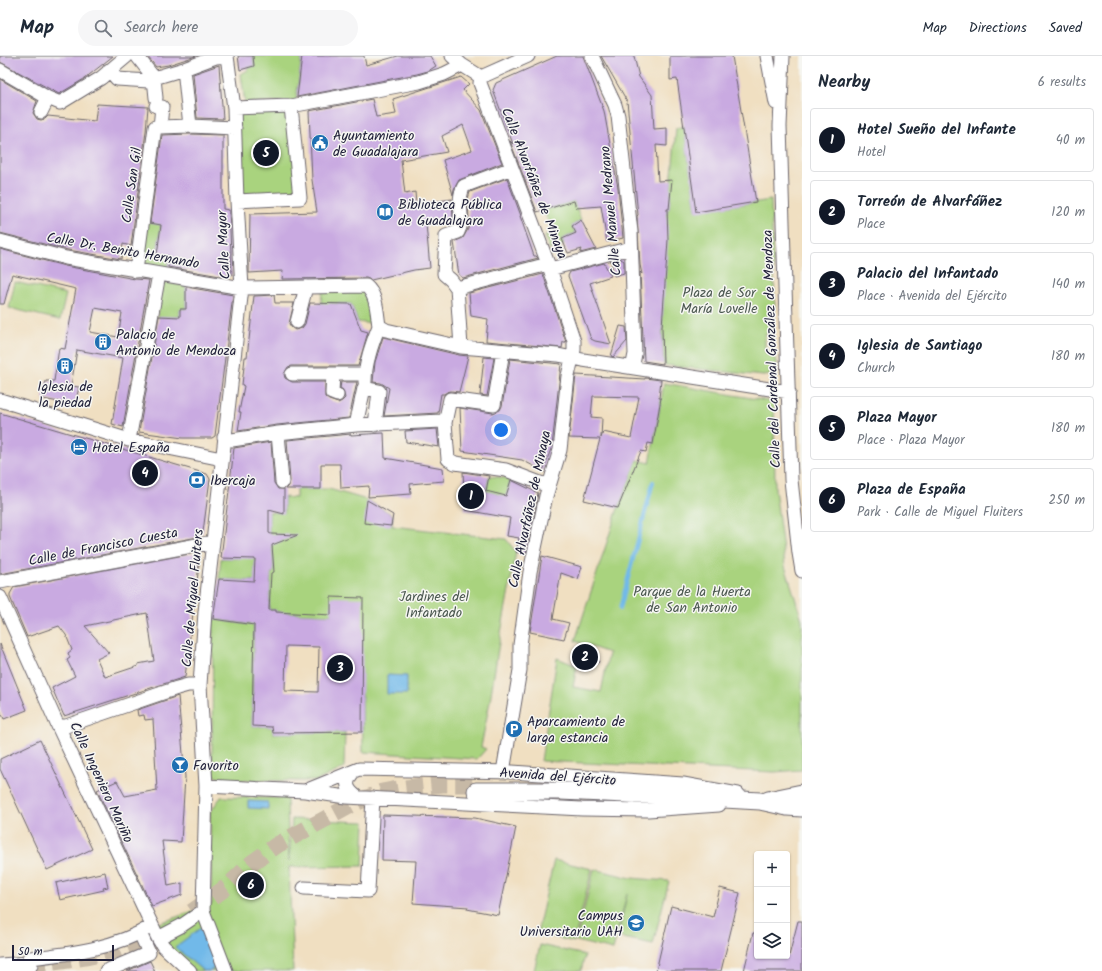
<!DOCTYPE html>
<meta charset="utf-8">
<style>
body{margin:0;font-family:Kalam,sans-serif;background:#f6f6f7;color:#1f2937}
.controls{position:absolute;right:12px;bottom:12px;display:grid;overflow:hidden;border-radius:4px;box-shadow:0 1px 3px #0004}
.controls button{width:36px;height:36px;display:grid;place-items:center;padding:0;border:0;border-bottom:1px solid #e0e1e3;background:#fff;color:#1f2937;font:20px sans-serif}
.scale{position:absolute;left:12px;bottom:10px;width:102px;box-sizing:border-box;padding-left:4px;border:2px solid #22223b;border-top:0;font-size:11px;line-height:14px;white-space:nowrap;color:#22223b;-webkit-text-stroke:3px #f6f6f2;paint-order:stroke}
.you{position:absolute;left:501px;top:374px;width:14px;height:14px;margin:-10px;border:3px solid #fff;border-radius:50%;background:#1a73e8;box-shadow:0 0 0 6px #1a73e833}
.badge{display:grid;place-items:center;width:26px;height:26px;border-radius:50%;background:#111827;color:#fff;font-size:13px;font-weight:700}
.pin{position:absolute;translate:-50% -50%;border:2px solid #fff;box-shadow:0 1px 4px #0006}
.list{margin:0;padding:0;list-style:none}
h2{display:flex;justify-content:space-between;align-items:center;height:52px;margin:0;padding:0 16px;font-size:17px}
h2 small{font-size:13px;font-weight:400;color:#747a83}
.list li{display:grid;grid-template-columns:26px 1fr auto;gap:12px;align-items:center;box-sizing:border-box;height:64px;margin:0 8px 8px;padding:0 8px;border:1px solid #e0e1e3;border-radius:4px}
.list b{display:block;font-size:15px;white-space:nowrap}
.list p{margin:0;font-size:13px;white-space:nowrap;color:#747a83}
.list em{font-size:13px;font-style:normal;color:#747a83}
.icon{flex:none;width:22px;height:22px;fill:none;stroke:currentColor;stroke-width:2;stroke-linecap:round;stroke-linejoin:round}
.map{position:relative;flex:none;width:802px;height:915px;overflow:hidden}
header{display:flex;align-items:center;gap:24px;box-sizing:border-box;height:56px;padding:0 20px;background:#fff;border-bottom:1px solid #e0e1e3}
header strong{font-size:19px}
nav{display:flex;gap:22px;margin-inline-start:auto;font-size:14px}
.search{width:280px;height:36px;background:#f6f6f7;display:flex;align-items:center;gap:10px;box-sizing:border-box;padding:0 14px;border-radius:22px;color:#747a83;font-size:15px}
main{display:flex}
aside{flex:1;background:#fff}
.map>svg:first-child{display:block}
</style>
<header>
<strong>Map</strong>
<div class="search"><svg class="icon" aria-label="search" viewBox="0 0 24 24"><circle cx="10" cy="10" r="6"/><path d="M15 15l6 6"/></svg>Search here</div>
<nav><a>Map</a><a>Directions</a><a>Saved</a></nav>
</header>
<main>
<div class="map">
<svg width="802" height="915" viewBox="0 0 802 915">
<rect width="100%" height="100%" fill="#f6f6f2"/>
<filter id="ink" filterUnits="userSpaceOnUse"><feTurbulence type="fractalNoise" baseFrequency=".025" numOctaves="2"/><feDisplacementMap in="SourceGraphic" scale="8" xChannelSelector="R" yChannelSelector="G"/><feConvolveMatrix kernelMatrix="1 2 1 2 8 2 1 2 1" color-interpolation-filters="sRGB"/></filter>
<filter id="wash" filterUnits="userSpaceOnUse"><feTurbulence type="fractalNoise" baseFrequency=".012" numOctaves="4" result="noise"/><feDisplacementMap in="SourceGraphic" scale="16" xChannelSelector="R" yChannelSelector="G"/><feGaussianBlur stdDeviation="0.9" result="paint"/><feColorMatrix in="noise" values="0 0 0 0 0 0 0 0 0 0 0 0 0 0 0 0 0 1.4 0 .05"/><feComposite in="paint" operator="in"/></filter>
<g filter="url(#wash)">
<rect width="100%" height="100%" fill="#f0dfc1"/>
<path fill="#a9d37e" stroke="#667a5c" d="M253,0H302L296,45L245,47L241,18L248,14V12L254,10Z
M291,50L300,142L237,145L234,52Z
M684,70L696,155L771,144L775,253L769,269L770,277L765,278V295L770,296L777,305C777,314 773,320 763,320L664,309L662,271L667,153H669L676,72Z
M574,145L581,164L572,170L576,177L562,183L564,189L550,194L545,180L554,176L543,154Z
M147,166L161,168L157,199L169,200L167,216L142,211Z
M15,226L66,238L60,264L9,252Z
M163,226L186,230V253H180V261H157Z
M362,233L374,260L372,268L358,266L351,248L330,247L329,251L321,248L322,235Z
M664,327L774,346L775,433L785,510L802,564V714L774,716L541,705L557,602L577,610L573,631L601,636L609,597L575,585L618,452L637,404L650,407Z
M489,420L507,422L511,424L506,441L486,435Z
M296,433H329L367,444L393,459L392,470L506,483L516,496L498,593L490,645L481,691L486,693L477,703L363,696L362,636L331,559L276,556V554H269L271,517L274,516L271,478L269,477V456L284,457V441L296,442Z
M255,495V525L219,523L221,502H239Z
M213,563L254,569L252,670L273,671V677L345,676L344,712L316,725L222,724L214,719L212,699Z
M221,741L287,742L289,805L292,763L365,766L363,810L289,811L293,915H188L152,870L212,848L210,756Z
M554,804L592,813L574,886L537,877Z
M594,813L631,822L669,825L653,888L618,881L627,838L613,894L576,885Z
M540,889L585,899L581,915H534Z"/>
<path fill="#71b9e9" stroke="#4a6e92" d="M387,619L407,620V638H387Z
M248,745L268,746V753L248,752Z
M202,871L218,909L210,915H203L175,891Z"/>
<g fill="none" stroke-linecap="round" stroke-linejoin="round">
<path stroke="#71b9e9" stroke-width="4" d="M620,553L653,426"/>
</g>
<g id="blocks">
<path fill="#c9aae1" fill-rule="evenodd" d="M0,0H113L84,23L59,38L0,6Z
M147,0H196L168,9L156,11Z
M238,0H253L254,10L240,14Z
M302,0H364L366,9L398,0H430L436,10L428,15L417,18L297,41Z
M557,0H583L604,55L618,132L623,182L607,186L601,150L576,152L574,145L537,156L510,85L513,88L493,34L496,27Z
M601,0H634L639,21L652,39L654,73L667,72V90L656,89L658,125L672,124L669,153H667L668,184L662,271L663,308L644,305L640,216L642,218L640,209L637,160L638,159L627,45Z
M670,0H732L756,146L696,156L677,23L670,24Z
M219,9L223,63L197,62L193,18Z
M461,21L469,28L463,34L481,54L502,107L459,124L454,133L453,139L443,104L472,94L463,69L442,80L447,96L401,104L405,138L415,136L416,148L452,143L453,164L452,170H451L450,165L426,168L430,212L414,214L371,224L366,222L282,223L283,215L249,217L250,158L317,156L312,124L309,55L372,43L376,61L396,58L393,43Z
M0,23L37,45L33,57L37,63L41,64L45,63L48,60L95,65L97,48L148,51L146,75L131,190L123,188L121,203L68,194L0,177Z
M190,78L223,79V153L229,154L232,219L220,220L168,211L169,200L157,199L161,169L150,167L162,79Z
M507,122L521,160H520L534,200H536L538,202L463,222L459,219L454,186L463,182L468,173L469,165L468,143L470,136Z
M581,164L596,193L580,197L582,193L568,197L562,183L576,177L572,170Z
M0,193L65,210L135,223L149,224L123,371L112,368L123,302L77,294L71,330L79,331L75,349L43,343L46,325H54L59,292L65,293L76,233L12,218L4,248H0ZM95,252L122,257L118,281L90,276Z
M621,203L624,205V217L614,220L611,205Z
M604,207L611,220L590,227L611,288L595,285L591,283L568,220L570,216Z
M543,218L566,286H563L562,292L486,285L488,263L471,260L469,237Z
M186,231L233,239L215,380L212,382H183L139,376L159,260L180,261V253H186Z
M274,239L275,247H294L289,268L292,272L295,274L302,272L305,268L310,247L351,248L361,274L368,276L358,310H292L288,311L284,318L285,322L292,326H325V341L329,344L338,347L342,345L345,342L343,334L340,332L341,326H357L349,362L277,369L238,375L241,356H239L244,330L242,329L245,301H247L254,240Z
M620,270L626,271L627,285L613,301L611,300Z
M383,281L459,299L468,300L459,336L451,335L447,336L444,338H441L438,357L384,360L389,332L381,327L373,326L375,306Z
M484,301L494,302L487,340L480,339Z
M510,303L561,308L552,390L543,415L522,404L462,395L460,352L493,357L500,354L502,350Z
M576,319L645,323V322L661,324L659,342H661L653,388L648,387L646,396L641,395L618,452L584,444L600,383L569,382ZM593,340L639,341L631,382L603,376L601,382L602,362L591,361Z
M0,357L207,418L210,423L203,476L198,481L0,518Z
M437,373L439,391L406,386L405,375Z
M384,377L385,402L443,412L444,425L410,428L411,438L368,441L369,430L341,432L340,408H321V433H286L289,430L290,425L287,384L351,378V379Z
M271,386L274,427L278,433H284V458L269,454V477L271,478L298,479L272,489L274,516L271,517L269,554H276V556L331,559V541L363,542L362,676L273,677L272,671L252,670L254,569L213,563L219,523L254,525L255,503L221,502L234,392ZM286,590L319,591L318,636L285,635Z
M463,416L489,420L486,435L506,440L511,424L538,437L526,498L516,496L519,482L507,480L510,462L465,454Z
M367,444L393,459L391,470L364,467Z
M195,497L200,501L185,621L64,660L52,632L75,620L67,604L70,602L68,597L72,594L66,579L59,570L27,581L10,541V538L14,531ZM147,557L154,605L138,608V610L105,621L97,603L109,597L85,570Z
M542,500L582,511L578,523L561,517L553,563L569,567L564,583L530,576Z
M0,588L27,654L4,663L0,654Z
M578,591L593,596L599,606L588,612L573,607Z
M178,640L185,721L181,786L162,785L168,830L182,827V839L152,850L97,734L117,725L125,740L157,734L153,663L145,664L144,659L138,660L137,654Z
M40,684L92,793L47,814L0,713V703Z
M383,759L475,762L516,771L498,859L467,853L468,851L413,847L416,805L382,804Z
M105,816L108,831L103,832L104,834L60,844L56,827Z
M720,832L740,837L721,915H656L671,850L713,861Z
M798,865H802V915H744L753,877H757V900H789Z
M150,905L155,915H127Z"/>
</g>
</g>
<g filter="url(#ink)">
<use href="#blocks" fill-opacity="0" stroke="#6a646a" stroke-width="1"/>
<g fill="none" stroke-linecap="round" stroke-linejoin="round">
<path stroke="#c7b9a6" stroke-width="17" stroke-dasharray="17 8" stroke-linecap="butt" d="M192,856L228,830L252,807L277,789L353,748L382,736L404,732L443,728H475
M29,909C72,904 119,898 157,877"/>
<defs>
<path id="minor" d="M137,0L154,22L184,13L190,70L160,71L162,51L156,50
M227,0L234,52
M452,0L462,9L481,21
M592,0L615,49L618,60L631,176L635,298L633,308L631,311
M767,0L776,47
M783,0L780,70L791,424L799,497L802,515
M184,13L216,1L227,0
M0,14L48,42
M109,14L117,23L149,25L154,22L156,42
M481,21L480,27L550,213L574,285V294L568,320L560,394L546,440L530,516L520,589V614L503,716
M481,21L528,0
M291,50L419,26L444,18L462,9
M41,56L48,42L60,47L101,22L127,0
M190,70L235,72
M0,185L66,202L242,232L366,230C377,239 377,257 379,270L386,274L461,291L558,299L583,304L789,336
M550,213L631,192
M136,215L155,71
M457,232L548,208
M297,266L306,231
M461,291L457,232L451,224L444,218L446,180L458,176C466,161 455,146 464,130L512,112
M292,318H365
M333,318L332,337L337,339
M365,326C365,307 372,288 379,270
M0,344L129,384L217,402L221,405
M445,367L450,343L494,349L503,295
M356,369L442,365L445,367L448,403L455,407L506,414L543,428L549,427
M278,377L282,426
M224,381L232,384L278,377L356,369L364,332L379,335L375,369
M129,384L159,218
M0,526L213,486
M0,541L58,670L158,882L163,890L190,915
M58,670H66L177,632L188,629H200
M354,715C345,726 345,732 357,741
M206,730L305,735L346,741L582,753L648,754L719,749
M305,735L359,713L512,716L683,728L738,738
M304,832L368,835L373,742
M158,882L181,870L203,855
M29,902C71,898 116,892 152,870
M106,915L149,897L140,877
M226,915L203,855L206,730L200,629L205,556L242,232L237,145L234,52L291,50L300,142L237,145"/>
<path id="major" d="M476,735H560L670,740L760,745L787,751L802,752
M768,744L802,737
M0,911L29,909"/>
</defs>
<use href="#minor" stroke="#6a646a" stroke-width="15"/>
<use href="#major" stroke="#6a646a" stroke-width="19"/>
<use href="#minor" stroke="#fff" stroke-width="13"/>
<use href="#major" stroke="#fff" stroke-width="17"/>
</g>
</g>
<defs>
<symbol id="civic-disc" viewBox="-11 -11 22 22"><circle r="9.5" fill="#1f6fb2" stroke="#f6f6f2"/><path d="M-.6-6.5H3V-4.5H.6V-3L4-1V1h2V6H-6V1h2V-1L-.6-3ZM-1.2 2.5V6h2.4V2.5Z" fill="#fff"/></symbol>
<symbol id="library-disc" viewBox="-11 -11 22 22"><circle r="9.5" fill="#1f6fb2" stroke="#f6f6f2"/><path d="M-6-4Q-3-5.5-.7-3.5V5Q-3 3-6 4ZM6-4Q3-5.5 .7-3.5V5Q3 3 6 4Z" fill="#fff"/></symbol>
<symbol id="building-disc" viewBox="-11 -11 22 22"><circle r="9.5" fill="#1f6fb2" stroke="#f6f6f2"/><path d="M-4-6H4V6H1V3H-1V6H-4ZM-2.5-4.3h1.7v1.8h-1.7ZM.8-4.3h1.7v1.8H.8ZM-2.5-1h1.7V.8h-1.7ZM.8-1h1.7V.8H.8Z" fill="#fff"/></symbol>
<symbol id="hotel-disc" viewBox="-11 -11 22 22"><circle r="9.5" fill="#1f6fb2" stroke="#f6f6f2"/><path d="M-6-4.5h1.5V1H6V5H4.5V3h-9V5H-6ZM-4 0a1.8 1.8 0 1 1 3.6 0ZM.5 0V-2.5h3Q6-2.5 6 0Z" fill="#fff"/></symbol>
<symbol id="bank-disc" viewBox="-11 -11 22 22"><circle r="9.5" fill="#1f6fb2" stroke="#f6f6f2"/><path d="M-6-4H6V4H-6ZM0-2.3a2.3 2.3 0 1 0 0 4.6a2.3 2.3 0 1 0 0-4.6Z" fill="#fff"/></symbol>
<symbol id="parking-disc" viewBox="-11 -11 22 22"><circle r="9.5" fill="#1f6fb2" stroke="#f6f6f2"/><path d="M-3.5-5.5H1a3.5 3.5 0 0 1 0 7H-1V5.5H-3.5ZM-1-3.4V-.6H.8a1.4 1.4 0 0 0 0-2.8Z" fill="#fff"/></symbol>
<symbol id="bar-disc" viewBox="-11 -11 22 22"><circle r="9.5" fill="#1f6fb2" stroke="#f6f6f2"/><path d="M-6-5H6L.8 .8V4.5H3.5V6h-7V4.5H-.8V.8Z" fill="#fff"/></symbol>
<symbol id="university-disc" viewBox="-11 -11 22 22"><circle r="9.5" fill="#1f6fb2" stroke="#f6f6f2"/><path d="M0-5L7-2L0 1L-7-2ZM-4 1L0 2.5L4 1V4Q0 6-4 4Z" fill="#fff"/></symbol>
</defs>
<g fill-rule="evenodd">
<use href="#civic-disc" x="310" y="77" width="20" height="20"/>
<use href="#library-disc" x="375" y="146" width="20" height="20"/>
<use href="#building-disc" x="93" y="276" width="20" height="20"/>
<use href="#building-disc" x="55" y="300" width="20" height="20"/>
<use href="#hotel-disc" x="69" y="381" width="20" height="20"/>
<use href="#bank-disc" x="187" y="414" width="20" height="20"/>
<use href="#parking-disc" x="504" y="663" width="20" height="20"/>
<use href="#bar-disc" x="170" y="699" width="20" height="20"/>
<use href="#university-disc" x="626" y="857" width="20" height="20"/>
</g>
<g text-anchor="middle" stroke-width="3" stroke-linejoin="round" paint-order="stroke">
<g font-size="14" fill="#22223b" stroke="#f6f6f2" text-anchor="start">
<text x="333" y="84">Ayuntamiento<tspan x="333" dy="16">de Guadalajara</tspan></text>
<text x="398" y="153">Biblioteca Pública<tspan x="398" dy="16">de Guadalajara</tspan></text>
<text x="116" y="283">Palacio de<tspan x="116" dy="16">Antonio de Mendoza</tspan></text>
<text x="65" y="335" text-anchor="middle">Iglesia de<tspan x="65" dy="16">la piedad</tspan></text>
<text x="92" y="396">Hotel España</text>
<text x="210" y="429">Ibercaja</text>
<text x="527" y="670">Aparcamiento de<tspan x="527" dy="16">larga estancia</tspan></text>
<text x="193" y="714">Favorito</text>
<text x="623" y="864" text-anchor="end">Campus<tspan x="623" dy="16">Universitario UAH</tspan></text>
</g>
<g font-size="14" fill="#22223b" stroke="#f6f6f2">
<text transform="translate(535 127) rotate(69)" y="5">Calle Alvarfáñez de Minaya</text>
<text transform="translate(131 129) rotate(-82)" y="5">Calle San Gil</text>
<text transform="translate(610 155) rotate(-95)" y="5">Calle Manuel Medrano</text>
<text transform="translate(223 189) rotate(-93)" y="5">Calle Mayor</text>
<text transform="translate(123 194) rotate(10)" y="5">Calle Dr. Benito Hernando</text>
<text transform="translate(771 293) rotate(-92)" y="5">Calle del Cardenal González de Mendoza</text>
<text transform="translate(529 453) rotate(-78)" y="5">Calle Alvarfáñez de Minaya</text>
<text transform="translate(103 490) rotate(-11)" y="5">Calle de Francisco Cuesta</text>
<text transform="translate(192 542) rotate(-85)" y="5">Calle de Miguel Fluiters</text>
<text transform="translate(558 720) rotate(4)" y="5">Avenida del Ejército</text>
<text transform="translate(102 726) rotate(65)" y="5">Calle Ingeniero Mariño</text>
</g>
<g font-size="14" fill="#4a574f" stroke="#f6f6f2">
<text x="719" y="241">Plaza de Sor<tspan x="719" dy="16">María Lovelle</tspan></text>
<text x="692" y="540">Parque de la Huerta<tspan x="692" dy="16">de San Antonio</tspan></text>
<text x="434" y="545">Jardines del<tspan x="434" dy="16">Infantado</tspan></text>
</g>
</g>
</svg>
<div class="controls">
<button>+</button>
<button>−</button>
<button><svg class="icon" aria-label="layers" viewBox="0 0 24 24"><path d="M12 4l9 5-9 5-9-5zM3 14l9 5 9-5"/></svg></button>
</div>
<div class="scale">50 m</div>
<div class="you"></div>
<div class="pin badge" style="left:471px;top:440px">1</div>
<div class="pin badge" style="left:585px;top:601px">2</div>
<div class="pin badge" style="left:340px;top:612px">3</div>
<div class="pin badge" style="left:145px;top:417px">4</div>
<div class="pin badge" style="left:266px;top:97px">5</div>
<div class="pin badge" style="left:251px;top:829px">6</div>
</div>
<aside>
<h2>Nearby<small>6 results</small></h2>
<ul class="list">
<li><span class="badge">1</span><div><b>Hotel Sueño del Infante</b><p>Hotel</p></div><em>40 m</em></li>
<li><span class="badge">2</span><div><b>Torreón de Alvarfáñez</b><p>Place</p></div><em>120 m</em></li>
<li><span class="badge">3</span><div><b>Palacio del Infantado</b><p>Place · Avenida del Ejército</p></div><em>140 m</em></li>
<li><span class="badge">4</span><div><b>Iglesia de Santiago</b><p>Church</p></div><em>180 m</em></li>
<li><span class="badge">5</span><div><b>Plaza Mayor</b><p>Place · Plaza Mayor</p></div><em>180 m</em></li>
<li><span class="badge">6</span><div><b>Plaza de España</b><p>Park · Calle de Miguel Fluiters</p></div><em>250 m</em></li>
</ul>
</aside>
</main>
